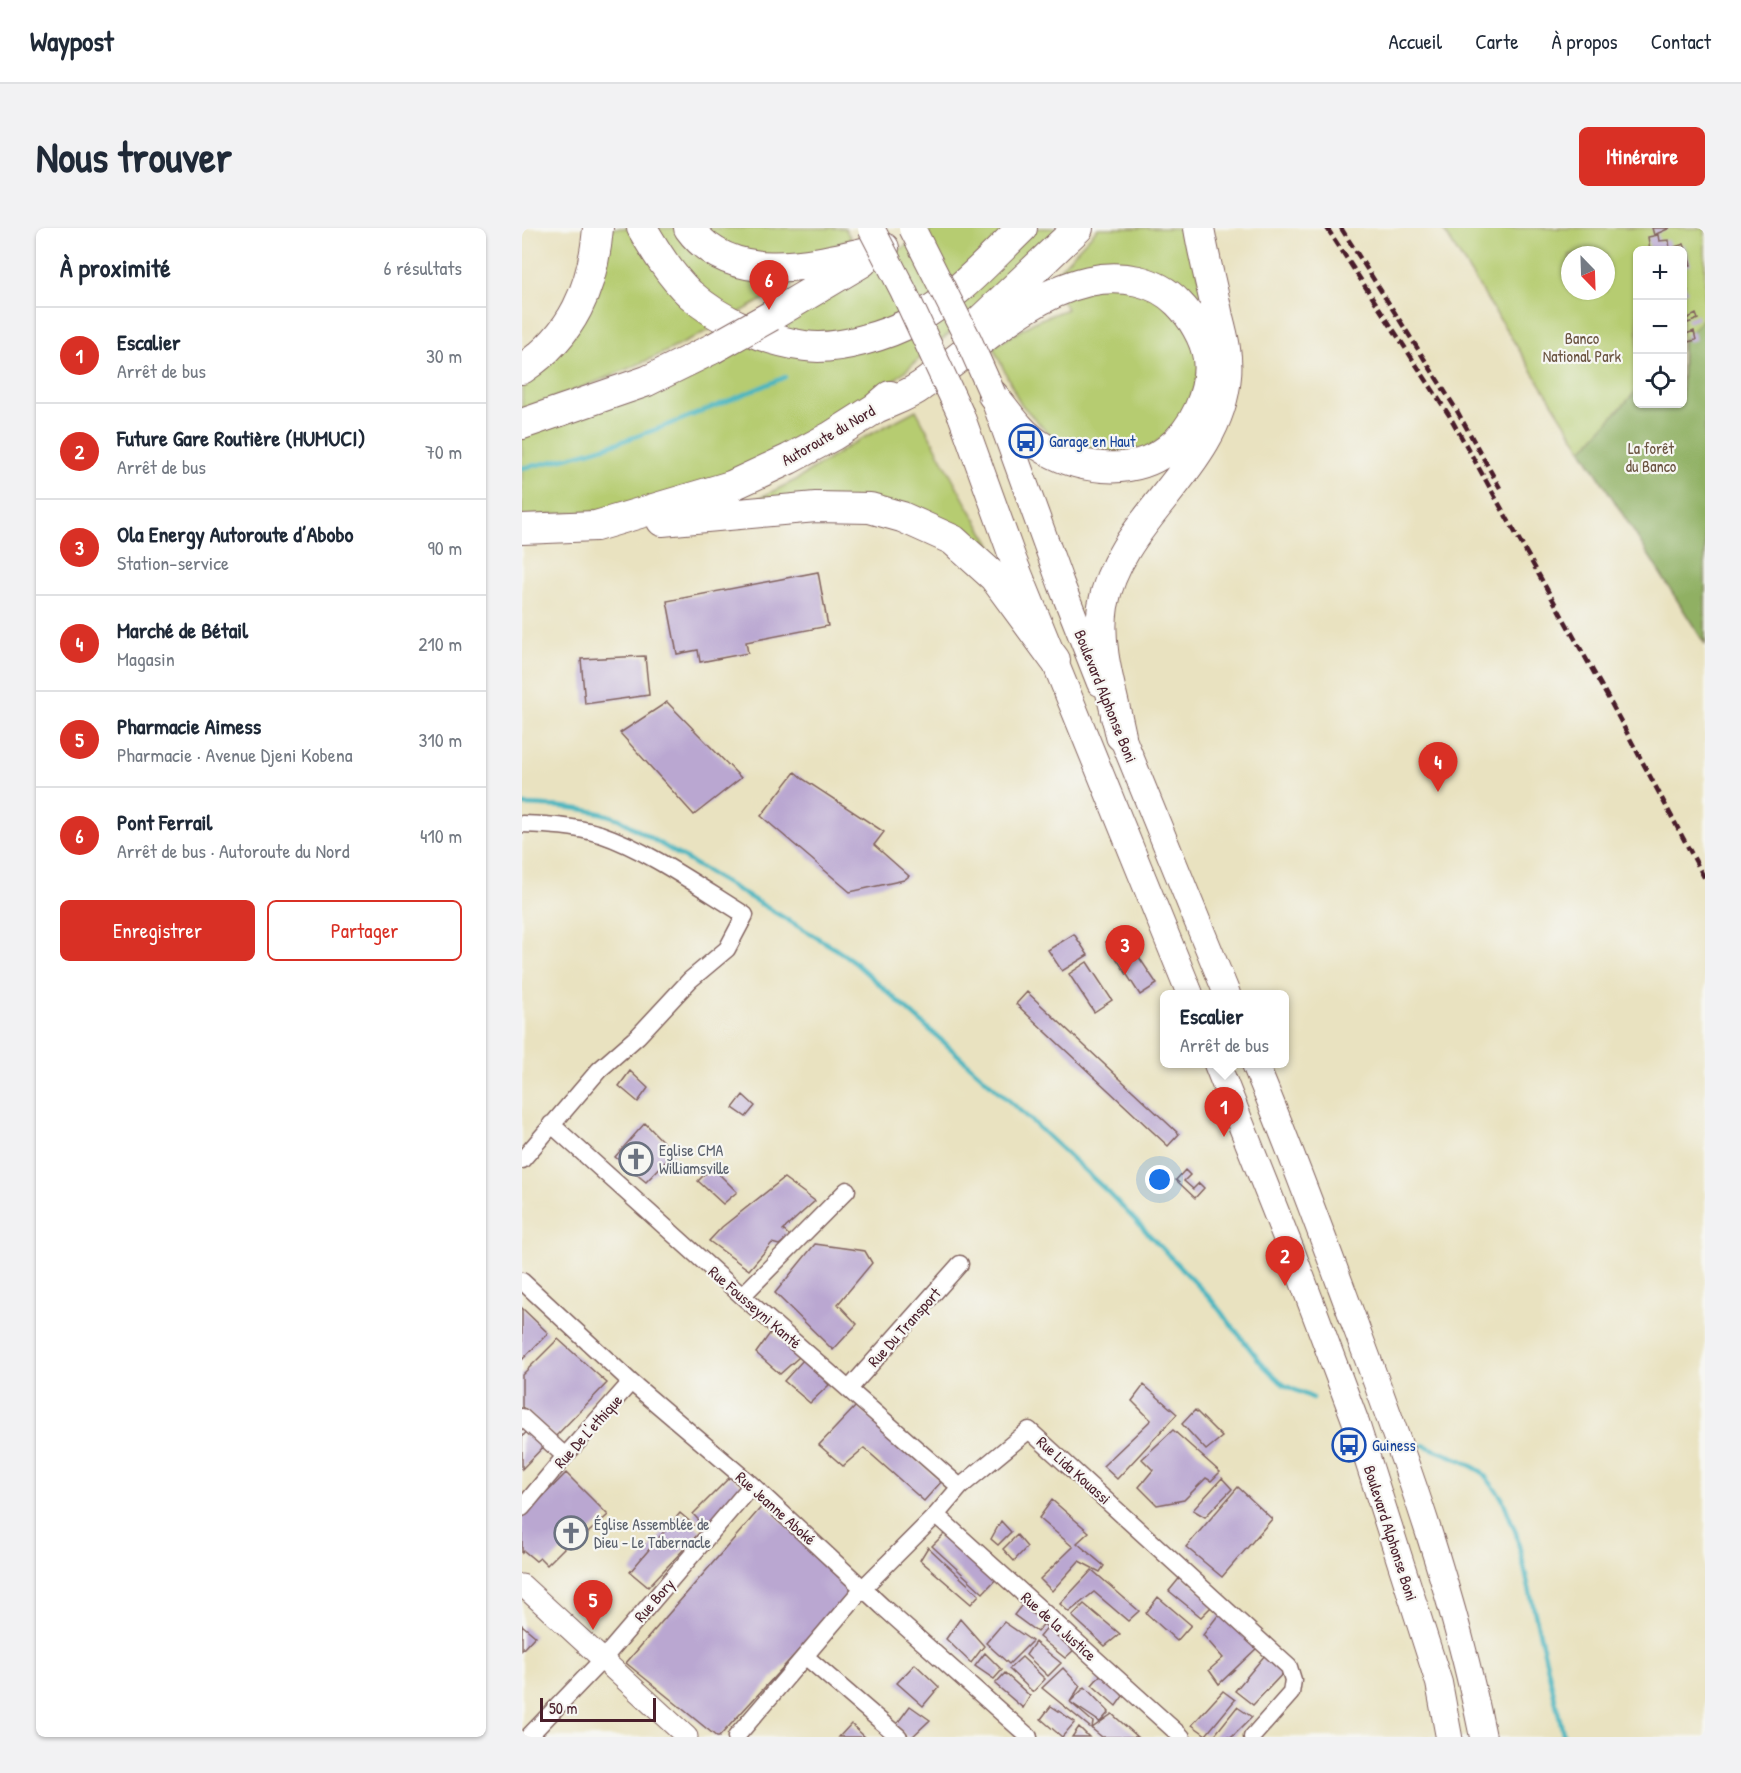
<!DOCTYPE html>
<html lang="fr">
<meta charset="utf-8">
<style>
body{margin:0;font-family:"Patrick Hand",sans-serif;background:#f2f2f3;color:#1f2937}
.controls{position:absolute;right:18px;top:18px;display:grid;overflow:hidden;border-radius:9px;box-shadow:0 2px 4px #0004}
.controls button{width:54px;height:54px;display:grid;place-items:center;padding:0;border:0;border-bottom:2px solid #e0e1e3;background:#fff;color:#1f2937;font:30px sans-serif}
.compass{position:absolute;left:1039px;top:18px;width:54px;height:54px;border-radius:50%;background:#fff;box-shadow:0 2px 4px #0004;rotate:157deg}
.scale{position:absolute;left:18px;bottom:15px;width:116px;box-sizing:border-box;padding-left:6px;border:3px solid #4a1f2b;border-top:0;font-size:16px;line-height:21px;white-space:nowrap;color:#4a1f2b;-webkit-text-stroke:4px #f6f6f2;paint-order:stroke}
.you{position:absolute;left:638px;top:952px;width:21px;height:21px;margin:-15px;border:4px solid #fff;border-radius:50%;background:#1a73e8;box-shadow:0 0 0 9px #1a73e833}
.badge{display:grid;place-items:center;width:39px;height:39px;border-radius:50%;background:#d93025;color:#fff;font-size:20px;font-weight:700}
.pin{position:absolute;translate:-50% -50px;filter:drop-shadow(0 2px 3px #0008)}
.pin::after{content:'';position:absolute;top:32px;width:21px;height:18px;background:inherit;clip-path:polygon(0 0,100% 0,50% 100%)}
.popup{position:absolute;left:638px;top:762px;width:129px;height:78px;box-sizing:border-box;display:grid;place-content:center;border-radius:9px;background:#fff;filter:drop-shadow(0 2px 4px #0005);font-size:20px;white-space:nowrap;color:#747a83}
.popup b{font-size:22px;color:#1f2937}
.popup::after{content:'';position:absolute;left:50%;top:100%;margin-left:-12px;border:12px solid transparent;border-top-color:#fff}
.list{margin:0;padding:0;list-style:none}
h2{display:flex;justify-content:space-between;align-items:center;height:78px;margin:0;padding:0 24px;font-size:26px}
h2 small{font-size:20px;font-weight:400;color:#747a83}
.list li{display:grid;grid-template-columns:39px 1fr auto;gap:18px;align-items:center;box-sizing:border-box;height:96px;padding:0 24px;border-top:2px solid #e0e1e3}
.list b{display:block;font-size:22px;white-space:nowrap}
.list p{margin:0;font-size:20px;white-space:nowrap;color:#747a83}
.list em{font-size:20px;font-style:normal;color:#747a83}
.actions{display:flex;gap:12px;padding:18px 24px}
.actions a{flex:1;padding:14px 0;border:2px solid #d93025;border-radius:9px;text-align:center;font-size:21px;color:#d93025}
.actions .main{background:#d93025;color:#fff}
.icon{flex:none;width:33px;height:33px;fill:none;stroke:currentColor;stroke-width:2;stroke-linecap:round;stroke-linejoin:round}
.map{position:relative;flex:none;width:1183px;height:1509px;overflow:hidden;border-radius:9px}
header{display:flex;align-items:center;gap:36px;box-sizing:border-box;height:84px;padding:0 30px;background:#fff;border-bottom:2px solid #e0e1e3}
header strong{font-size:28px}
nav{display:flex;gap:33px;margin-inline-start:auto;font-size:21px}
.intro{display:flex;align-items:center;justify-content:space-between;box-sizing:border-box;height:144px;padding:0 36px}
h1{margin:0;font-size:42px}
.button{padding:15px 27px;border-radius:9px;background:#d93025;color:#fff;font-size:21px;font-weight:700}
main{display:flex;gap:36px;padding:0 36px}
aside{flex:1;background:#fff;border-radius:9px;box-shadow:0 2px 4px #0004}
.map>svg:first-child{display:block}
</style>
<header>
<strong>Waypost</strong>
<nav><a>Accueil</a><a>Carte</a><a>À propos</a><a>Contact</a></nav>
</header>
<div class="intro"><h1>Nous trouver</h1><a class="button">Itinéraire</a></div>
<main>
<aside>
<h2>À proximité<small>6 résultats</small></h2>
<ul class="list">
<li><span class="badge">1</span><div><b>Escalier</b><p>Arrêt de bus</p></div><em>30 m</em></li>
<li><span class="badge">2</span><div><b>Future Gare Routière (HUMUCI)</b><p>Arrêt de bus</p></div><em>70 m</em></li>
<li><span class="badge">3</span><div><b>Ola Energy Autoroute d’Abobo</b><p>Station-service</p></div><em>90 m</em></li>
<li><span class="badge">4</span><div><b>Marché de Bétail</b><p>Magasin</p></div><em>210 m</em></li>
<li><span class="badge">5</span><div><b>Pharmacie Aimess</b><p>Pharmacie · Avenue Djeni Kobena</p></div><em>310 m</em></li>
<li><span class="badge">6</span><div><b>Pont Ferrail</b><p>Arrêt de bus · Autoroute du Nord</p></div><em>410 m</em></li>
</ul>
<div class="actions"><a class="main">Enregistrer</a><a>Partager</a></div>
</aside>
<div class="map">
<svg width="1183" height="1509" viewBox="0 0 1183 1509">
<rect width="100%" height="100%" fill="#f6f6f2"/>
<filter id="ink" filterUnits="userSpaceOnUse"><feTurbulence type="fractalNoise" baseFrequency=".0167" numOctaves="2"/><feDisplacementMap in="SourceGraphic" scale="12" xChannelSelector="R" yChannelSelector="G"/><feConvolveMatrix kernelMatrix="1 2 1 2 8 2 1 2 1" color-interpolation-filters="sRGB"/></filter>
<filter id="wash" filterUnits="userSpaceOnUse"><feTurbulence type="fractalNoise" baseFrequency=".008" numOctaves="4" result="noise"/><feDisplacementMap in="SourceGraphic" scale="24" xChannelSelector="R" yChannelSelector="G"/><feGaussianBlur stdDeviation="1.35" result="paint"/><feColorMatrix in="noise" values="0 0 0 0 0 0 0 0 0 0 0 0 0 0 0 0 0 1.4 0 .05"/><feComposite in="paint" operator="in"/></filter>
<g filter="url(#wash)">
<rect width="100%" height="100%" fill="#e9e2c0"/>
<path fill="#b6cc71" stroke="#80764e" stroke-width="1.5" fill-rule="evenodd" d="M84,0H323L329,11L304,21L301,39C261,60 221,83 181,105C123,136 62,160 0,181V151Z
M412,0H545L470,69L363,160L207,250L88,282L0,289V208L348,40Z
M576,0H666L687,88L674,158L657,197L617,227L547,222L523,202L498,175L471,119L514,93L545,81L528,51Z
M920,0H1183V416ZM1116,22H1160V176H1116ZM1048,27H1084V63H1048Z
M394,182L444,275L478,332L474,335L451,314L233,272L276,251L330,216Z"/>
<path fill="#90b063" stroke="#6d6847" stroke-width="1.5" d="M1183,89V416L1060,222L1115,162L1116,176H1160L1161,113Z"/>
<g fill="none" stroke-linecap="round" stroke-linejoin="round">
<path stroke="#47b5c0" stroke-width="4.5" d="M0,240C90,223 178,185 263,149
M0,577C32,578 67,579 97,591L309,718L330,732L513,896L587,965L688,1070L740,1136L762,1157L791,1170
M901,1217L939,1232L960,1244L980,1270L994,1305L1042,1509"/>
</g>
<g id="blocks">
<path fill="#baa7d1" d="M1130,0H1148L1132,7Z
M1136,7L1137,13L1147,12L1148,22H1128L1126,9Z
M1162,16L1169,37L1160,39V22H1154L1153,19Z
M1160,52L1166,63L1160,66Z
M1174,86L1176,91L1166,95L1164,91Z
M1172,103L1174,112L1166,114L1164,106Z
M296,344L306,398L224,414L226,425L178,434L176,422L155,426L145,373Z
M123,428L127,467L63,476L59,431Z
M145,474L219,550L172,587L98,505Z
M273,544L281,551L362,604L352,617L387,648L382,652L328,664L239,588Z
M600,704L635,756L618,767L584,714Z
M552,706L566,727L540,743L526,722Z
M565,734L590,772L572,784L547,746Z
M505,764L657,906L646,918L494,776Z
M108,843L126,860L116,874L97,858Z
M221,867L233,878L224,889L211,880Z
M123,895L152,925L124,954L93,929Z
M190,939L215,964L201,976L176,953Z
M663,942L668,947L662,953L671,961L677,955L682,960L673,970L654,952Z
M262,950L293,973L261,1002L268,1008L257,1017L250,1015L227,1042L187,1013L200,999Z
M293,1016L343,1023L350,1035L316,1076L335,1096L311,1122L253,1065Z
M0,1080L26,1105L0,1132Z
M249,1104L277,1129L258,1146L234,1125Z
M36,1111L85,1155L33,1209L0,1179V1147Z
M282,1131L307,1157L288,1175L262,1153Z
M622,1157L655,1186L595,1251L581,1238L629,1192L610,1173Z
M334,1178L419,1254L402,1273L342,1220L321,1238L297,1217Z
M673,1182L700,1209L684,1222L660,1196Z
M8,1200L26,1214L0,1241V1209Z
M651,1202L698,1244L689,1253L684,1250L662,1272L635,1277L617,1259L631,1242L620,1231Z
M44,1245L86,1287L59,1311L55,1307L25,1337L18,1330L14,1333L2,1323L0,1325V1290Z
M209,1248L225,1262L187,1303L171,1286Z
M700,1250L710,1261L683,1289L671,1282Z
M716,1259L750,1291L700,1349L664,1319Z
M530,1272L567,1304L555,1315L582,1338L578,1344L557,1333L530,1363L518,1351L551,1319L517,1290Z
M242,1276L332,1362L197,1509H195L104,1435Z
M158,1285L179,1303L126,1359L108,1344Z
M479,1293L489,1304L476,1317L469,1311Z
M422,1306L475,1350L461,1365L410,1318Z
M495,1307L505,1319L492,1333L481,1321Z
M406,1319L457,1367L449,1376L398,1332Z
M570,1342L617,1383L606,1393L572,1364L547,1384L538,1376Z
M660,1347L692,1376L679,1389L647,1363Z
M636,1369L669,1397L655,1413L624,1385Z
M502,1374L523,1394L515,1404L492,1387Z
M562,1376L598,1406L583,1418L550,1388Z
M700,1382L738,1417L697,1456L687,1442L701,1430L681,1407Z
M438,1391L462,1418L449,1435L424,1411Z
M482,1394L510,1413L487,1436L464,1415Z
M528,1396L553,1421L543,1430L517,1409Z
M0,1397L13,1408L0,1422Z
M513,1414L539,1435L526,1448L504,1427Z
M463,1425L480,1442L472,1451L453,1438Z
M743,1427L763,1443L731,1477L713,1463Z
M500,1429L523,1451L511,1464L487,1441Z
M393,1436L417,1459L401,1478L375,1455Z
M541,1440L558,1458L548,1474L563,1459L587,1484L578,1494L548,1474L571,1494L570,1500L590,1486L616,1509H580L520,1460Z
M581,1444L601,1468L594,1478L570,1457Z
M483,1445L508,1468L501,1480L473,1456Z
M701,1463L713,1472L684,1507L670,1497Z
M388,1478L408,1492L390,1509H385L374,1497Z
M529,1478L553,1494L540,1509L519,1491Z
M715,1479L730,1489L710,1509H691Z
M329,1496L343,1509H317Z
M557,1499L567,1509H550Z"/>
</g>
</g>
<g filter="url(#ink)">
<use href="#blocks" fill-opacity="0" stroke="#82635f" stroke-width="1.5"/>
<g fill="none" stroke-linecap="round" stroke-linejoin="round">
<defs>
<path id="minor" d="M0,596C26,597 52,598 78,606C126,622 179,660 223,687L205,721L168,752L116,808L77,842L0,932
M29,896L220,1068L438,1259
M0,1053L109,1154L230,1257L361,1379L507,1509
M220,1068L325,962
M327,1161L438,1036
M0,1189L43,1228
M0,1280L43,1228L109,1154
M414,1287L660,1509
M283,1428L377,1509
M6,1509L81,1431L230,1257
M214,1509L341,1360L414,1287L438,1259L507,1202L767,1439L771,1452L769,1465L730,1509"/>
<path id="tertiary" d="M0,1357L165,1509"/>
<path id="primary" d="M474,177L539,356L578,455
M439,187L491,331L668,766
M592,489L705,766
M695,836L771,1027L833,1192L917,1455L927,1509
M733,836C770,924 802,1013 835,1102C885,1235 933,1369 961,1509"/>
<path id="motorway" d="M120,0C134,24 148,47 168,66C199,94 242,112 283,118C314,123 366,107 393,92C434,69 466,33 500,0
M167,0C212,62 300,34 362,20
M249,88L340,34
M458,93L556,0
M0,141C51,107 71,60 76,0
M354,180C369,173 386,168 399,158C452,121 502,68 567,53C599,46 634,52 656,75C670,89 683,110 686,130C690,164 672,202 645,222C608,250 553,241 517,217C498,205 485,184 471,167
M0,196L125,153L190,121
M140,293L294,279L348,280L380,289L431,312L472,349L533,432
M0,301L74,298L209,258L267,231L310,208L354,180L368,168
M599,508C591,467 574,420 581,378C596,291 697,240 704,148C706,128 701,108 696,89C690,59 682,30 677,0"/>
</defs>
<use href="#minor" stroke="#82635f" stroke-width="19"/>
<use href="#tertiary" stroke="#82635f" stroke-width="23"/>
<use href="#primary" stroke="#82635f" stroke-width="28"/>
<use href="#motorway" stroke="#82635f" stroke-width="32"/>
<use href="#minor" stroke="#fff" stroke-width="16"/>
<use href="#tertiary" stroke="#fff" stroke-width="21"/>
<use href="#primary" stroke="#fff" stroke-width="26"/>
<use href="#motorway" stroke="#fff" stroke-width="30"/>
<path stroke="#4a1f2b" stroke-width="4.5" stroke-dasharray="9 4.5" stroke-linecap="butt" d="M805,0L927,187L1089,475L1183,651
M819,0L934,181L978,260"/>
<defs>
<path id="primary-bridge" d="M349,0L381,62L439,187
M390,0L446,111L471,167"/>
<path id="motorway-bridge" d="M190,121L249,88"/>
</defs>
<use href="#primary-bridge" stroke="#82635f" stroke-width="28" stroke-linecap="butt"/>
<use href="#motorway-bridge" stroke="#82635f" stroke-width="32" stroke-linecap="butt"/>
<use href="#primary-bridge" stroke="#fff" stroke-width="26"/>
<use href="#motorway-bridge" stroke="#fff" stroke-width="30"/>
</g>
</g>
<defs>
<symbol id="bus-ring" viewBox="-11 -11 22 22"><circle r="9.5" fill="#f6f6f2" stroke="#1a4fb4" stroke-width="1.5"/><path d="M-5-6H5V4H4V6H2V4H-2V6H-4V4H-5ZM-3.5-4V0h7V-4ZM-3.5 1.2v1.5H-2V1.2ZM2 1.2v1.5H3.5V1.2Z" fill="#1a4fb4"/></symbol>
<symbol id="church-ring" viewBox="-11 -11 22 22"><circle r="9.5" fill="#f6f6f2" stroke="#6b7280" stroke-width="1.5"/><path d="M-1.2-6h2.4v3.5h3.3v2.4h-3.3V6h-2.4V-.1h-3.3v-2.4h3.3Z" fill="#6b7280"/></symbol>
</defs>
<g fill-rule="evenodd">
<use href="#bus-ring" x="485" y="194" width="38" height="38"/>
<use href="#church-ring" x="95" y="912" width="38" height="38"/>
<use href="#bus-ring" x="808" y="1198" width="38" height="38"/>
<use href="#church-ring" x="30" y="1286" width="38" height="38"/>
</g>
<g text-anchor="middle" stroke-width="4.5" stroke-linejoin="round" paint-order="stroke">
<g font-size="16" fill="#6a5340" stroke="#f6f6f2">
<text x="1060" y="116">Banco<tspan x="1060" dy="18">National Park</tspan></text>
<text x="1129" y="226">La forêt<tspan x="1129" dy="18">du Banco</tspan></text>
</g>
<g font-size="16" fill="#4a1f2b" stroke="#f6f6f2">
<text transform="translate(306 207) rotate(-30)" y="6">Autoroute du Nord</text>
<text transform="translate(584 468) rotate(68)" y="6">Boulevard Alphonse Boni</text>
<text transform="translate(233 1079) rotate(41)" y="6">Rue Fousseyni Kanté</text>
<text transform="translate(382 1099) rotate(-48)" y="6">Rue Du Transport</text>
<text transform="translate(66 1203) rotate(-48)" y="6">Rue De L'ethique</text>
<text transform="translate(552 1242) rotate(42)" y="6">Rue Lida Kouassi</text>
<text transform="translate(254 1280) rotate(42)" y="6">Rue Jeanne Aboké</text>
<text transform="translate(869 1305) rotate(72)" y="6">Boulevard Alphonse Boni</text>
<text transform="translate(132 1372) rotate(-49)" y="6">Rue Bory</text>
<text transform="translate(537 1398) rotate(42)" y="6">Rue de la Justice</text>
</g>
<g font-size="16" fill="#164399" stroke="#f6f6f2" text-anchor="start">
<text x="527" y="219">Garage en Haut</text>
<text x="850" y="1223">Guiness</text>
</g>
<g font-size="16" fill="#5b616d" stroke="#f6f6f2" text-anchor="start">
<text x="137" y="928">Eglise CMA<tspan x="137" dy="18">Williamsville</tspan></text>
<text x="72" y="1302">Église Assemblée de<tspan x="72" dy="18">Dieu - Le Tabernacle</tspan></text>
</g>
</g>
</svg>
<div class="controls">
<button>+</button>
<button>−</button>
<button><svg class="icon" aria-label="locate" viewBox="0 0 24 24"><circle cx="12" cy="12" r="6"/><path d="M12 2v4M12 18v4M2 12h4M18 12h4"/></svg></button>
</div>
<svg class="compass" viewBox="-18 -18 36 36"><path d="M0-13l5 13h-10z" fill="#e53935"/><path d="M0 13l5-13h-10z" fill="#747a83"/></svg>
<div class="scale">50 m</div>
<div class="you"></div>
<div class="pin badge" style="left:702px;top:909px">1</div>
<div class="popup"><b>Escalier</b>Arrêt de bus</div>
<div class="pin badge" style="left:763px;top:1058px">2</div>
<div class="pin badge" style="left:603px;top:747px">3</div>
<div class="pin badge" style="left:916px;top:564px">4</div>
<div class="pin badge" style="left:71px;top:1402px">5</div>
<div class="pin badge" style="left:247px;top:82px">6</div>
</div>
</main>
